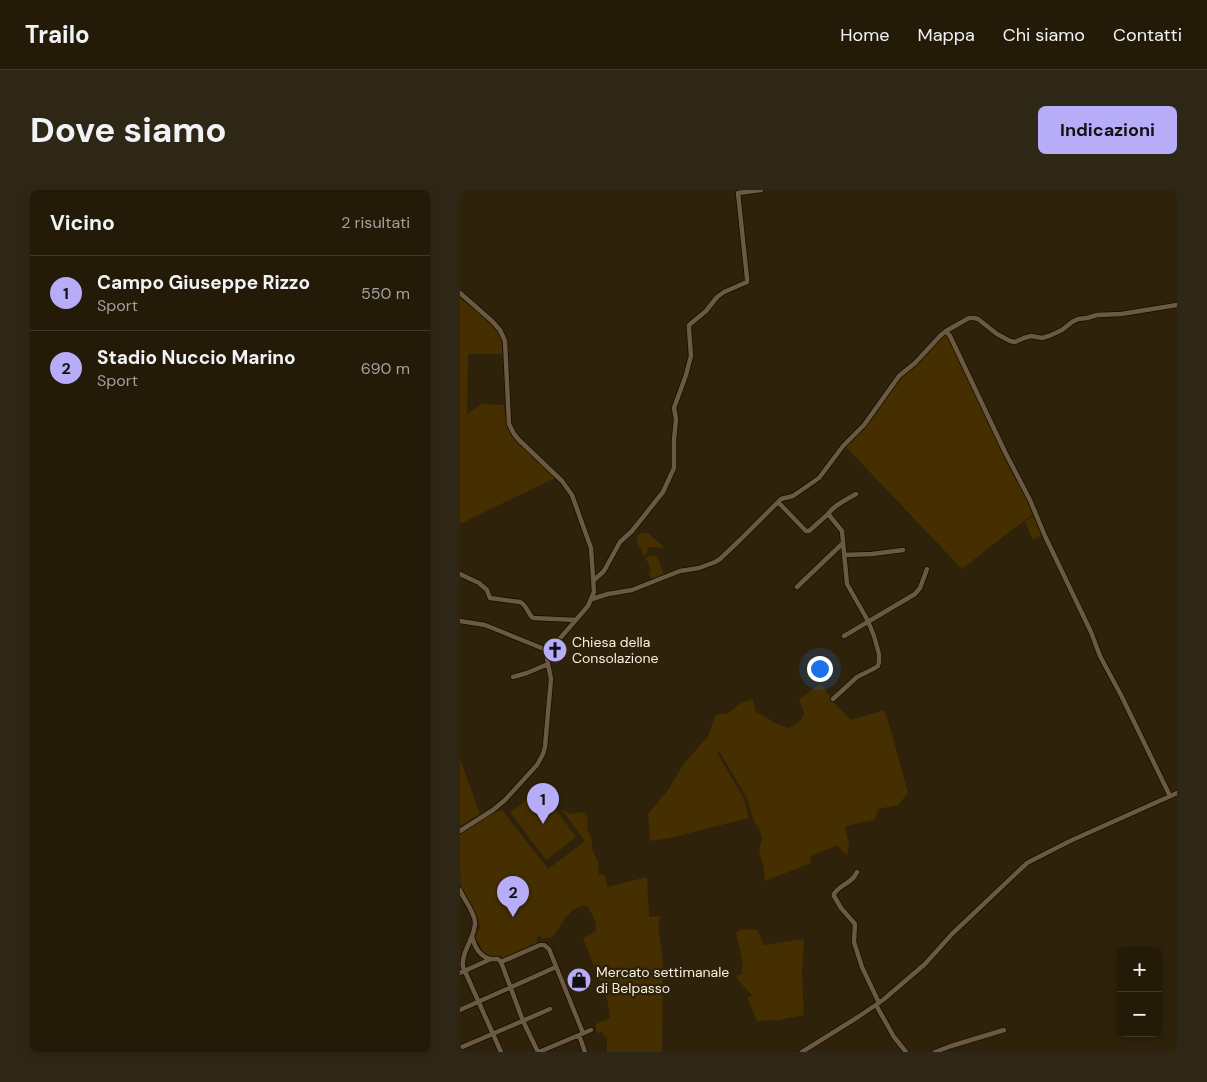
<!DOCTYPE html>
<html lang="it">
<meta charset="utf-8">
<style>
body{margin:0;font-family:"DM Sans",sans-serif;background:#2f2716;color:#f1f3f6}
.controls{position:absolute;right:15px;bottom:15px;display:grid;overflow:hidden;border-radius:8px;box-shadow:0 2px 8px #0003}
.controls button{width:45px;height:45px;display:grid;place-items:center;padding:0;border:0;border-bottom:1px solid #403829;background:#231a08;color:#f1f3f6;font:25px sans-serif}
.you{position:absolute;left:359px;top:478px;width:18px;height:18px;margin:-12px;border:4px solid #fff;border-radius:50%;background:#1a73e8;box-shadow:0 0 0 8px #1a73e833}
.badge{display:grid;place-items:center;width:32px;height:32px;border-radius:50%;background:#b6acf8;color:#111;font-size:16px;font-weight:700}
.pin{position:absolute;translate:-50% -41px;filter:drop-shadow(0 1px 2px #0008)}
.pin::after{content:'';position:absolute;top:26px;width:18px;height:15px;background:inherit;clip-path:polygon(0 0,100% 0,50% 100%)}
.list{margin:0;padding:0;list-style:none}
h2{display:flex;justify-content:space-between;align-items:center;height:65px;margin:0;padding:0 20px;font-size:21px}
h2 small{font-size:16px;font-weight:400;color:#a3a19c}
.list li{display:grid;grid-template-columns:32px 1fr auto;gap:15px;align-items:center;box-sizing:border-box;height:75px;padding:0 20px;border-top:1px solid #403829}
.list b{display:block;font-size:19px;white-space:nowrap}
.list p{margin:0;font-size:16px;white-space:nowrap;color:#a3a19c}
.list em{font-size:16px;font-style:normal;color:#a3a19c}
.map{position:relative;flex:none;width:717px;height:862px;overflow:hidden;border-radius:8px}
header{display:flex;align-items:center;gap:30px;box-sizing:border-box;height:70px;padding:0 25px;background:#231a08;border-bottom:1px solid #403829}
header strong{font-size:24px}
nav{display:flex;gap:28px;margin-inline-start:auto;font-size:18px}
.intro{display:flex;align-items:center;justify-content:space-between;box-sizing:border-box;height:120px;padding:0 30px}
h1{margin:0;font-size:35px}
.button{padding:12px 22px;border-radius:8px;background:#b6acf8;color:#111;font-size:18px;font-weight:700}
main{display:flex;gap:30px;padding:0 30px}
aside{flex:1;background:#231a08;border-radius:8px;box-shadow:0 2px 8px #0003}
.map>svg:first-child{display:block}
</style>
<header>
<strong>Trailo</strong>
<nav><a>Home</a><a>Mappa</a><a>Chi siamo</a><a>Contatti</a></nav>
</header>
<div class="intro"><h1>Dove siamo</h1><a class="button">Indicazioni</a></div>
<main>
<aside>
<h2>Vicino<small>2 risultati</small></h2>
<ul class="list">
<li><span class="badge">1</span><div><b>Campo Giuseppe Rizzo</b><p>Sport</p></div><em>550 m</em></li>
<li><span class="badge">2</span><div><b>Stadio Nuccio Marino</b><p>Sport</p></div><em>690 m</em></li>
</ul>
</aside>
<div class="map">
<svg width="717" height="862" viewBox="0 0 717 862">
<rect width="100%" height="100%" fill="#2f220b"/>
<path fill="#452e00" d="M0,108C12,118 36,132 41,147C43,152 43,158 43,164H8L7,224L22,214L44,215C45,226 46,237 53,246L95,288L0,334Z
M485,143L489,147L562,297L574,324L545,345L502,379L385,256L389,251L391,253L393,251L392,249L441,188L456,174Z
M574,326L582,345L573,350L565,332Z
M183,343H188L205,358L188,357L187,363L185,365L182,364V359L178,357L177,346Z
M188,366H197L204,385L192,390L189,384L191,381L188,372L185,369Z
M361,493L373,512L391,530L424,520L431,541L448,603L438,615L418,619L415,630L385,636L389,655L387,666L377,655L350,667L351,673L305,691L303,674L299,662L302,647L299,639L293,629L287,608L259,561L257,563L284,609L289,628L210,648L190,651L188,624L208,600L223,575L248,546L256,525L268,523L281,513L293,509L295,521L315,533L327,538C335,536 342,531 344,523L339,509Z
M0,569L20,624L0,636Z
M80,599L116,647L86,670L50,622Z
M42,620L88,679L125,651L102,620C105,621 110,624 113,624C121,623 121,619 127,627V628L128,631L127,639L132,650V659L139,674L138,681L139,684L145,685L147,697L187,687L189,727L200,726L198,737L203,771L202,862H147V847L144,846L142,842L136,843V834L150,828L148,813L123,748L136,741C136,731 133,725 127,716C111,713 101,736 93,747L82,749L81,746L77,747V752L75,754L43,769L41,766C29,768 22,764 19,752H17L16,746H17L16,743L20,738L18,727H16C13,716 4,707 1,696C0,685 0,658 0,645C7,638 32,622 42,620Z
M282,739L297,740L304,755L344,749L342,784L344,825L319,830L297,831L287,807L293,806L276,788L277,785H281L283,774L276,742Z"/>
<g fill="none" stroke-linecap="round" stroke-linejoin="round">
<defs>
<path id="minor" d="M0,103L32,131L40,140L45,151L49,234L54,244L59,250L102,291L112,305L131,358L134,402L128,416L89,461
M486,141L490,146L545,262L570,310L585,346L631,442L640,466L661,505L710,606
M318,312L346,341H349L367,325H369L382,341L387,394L408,431L414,446L419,464V472L418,476L415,478L397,487L373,509
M367,325C374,315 386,310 396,304
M384,365L412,364L443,360
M0,384L19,393L27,400L30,408L60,412C67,415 67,423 73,428L116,430
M134,390L144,381L160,352L172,341L203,302L214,278V250L216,229L214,218L226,185L231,166L229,139V135L246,121L257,107L264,102L287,92V88L278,3L301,0
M337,397L383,353
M132,409L148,404L172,400L220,381L239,378L255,372L260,369L281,349L321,309L333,306L359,288L383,256L404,235L439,186L455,173L481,145L486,141L509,128H514L518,129L537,144L550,151L555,152L564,148L571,146L582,148L589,146L602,140L612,132L618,129L627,128L637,125L661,124L717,115
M0,431L25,435L89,461
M384,446L455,404L460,398L467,379
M53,487L67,483L88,474
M0,641L33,620L45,610L77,575L83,564L85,557L91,489L87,469L89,461
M397,682C391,695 381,693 374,704V706L381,718L395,734L394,752L402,777L419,813
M0,700C4,710 14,721 15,732C16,746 1,761 3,777L41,862
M12,746C14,755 19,766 30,769C32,769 35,769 38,769L41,772L63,831L78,862
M41,772L80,755H84L89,759L123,843
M0,783L31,769
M416,815L434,847L446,862
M0,820L96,777
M119,845L125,862
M0,858L90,819
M79,862L131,840
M342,862L398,827L423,810L465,774L492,744L567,673L610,651L717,603
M475,862L491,856L544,840"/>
</defs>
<use href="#minor" stroke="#170b00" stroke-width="6"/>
<use href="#minor" stroke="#695a41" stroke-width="4.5"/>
</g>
<defs>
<symbol id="church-disc" viewBox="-11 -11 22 22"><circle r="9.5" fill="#b6acf8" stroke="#2f220b"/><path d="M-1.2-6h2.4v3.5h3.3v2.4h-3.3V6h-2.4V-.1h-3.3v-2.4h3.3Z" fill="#111"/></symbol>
<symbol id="shop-disc" viewBox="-11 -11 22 22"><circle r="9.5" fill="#b6acf8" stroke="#2f220b"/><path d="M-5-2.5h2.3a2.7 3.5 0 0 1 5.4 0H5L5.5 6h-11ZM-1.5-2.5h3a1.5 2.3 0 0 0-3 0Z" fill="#111"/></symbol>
</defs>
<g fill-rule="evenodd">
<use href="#church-disc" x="81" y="446" width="28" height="28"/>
<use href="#shop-disc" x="105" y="776" width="28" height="28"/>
</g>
<g text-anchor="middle" stroke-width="5" stroke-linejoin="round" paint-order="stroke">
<g font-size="14" fill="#f7efe1" stroke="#2f220b" text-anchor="start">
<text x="112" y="457">Chiesa della<tspan x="112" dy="16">Consolazione</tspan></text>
<text x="136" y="787">Mercato settimanale<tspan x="136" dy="16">di Belpasso</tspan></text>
</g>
</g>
</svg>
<div class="controls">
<button>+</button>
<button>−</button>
</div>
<div class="you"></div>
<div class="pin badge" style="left:83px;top:634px">1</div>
<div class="pin badge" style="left:53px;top:727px">2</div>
</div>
</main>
